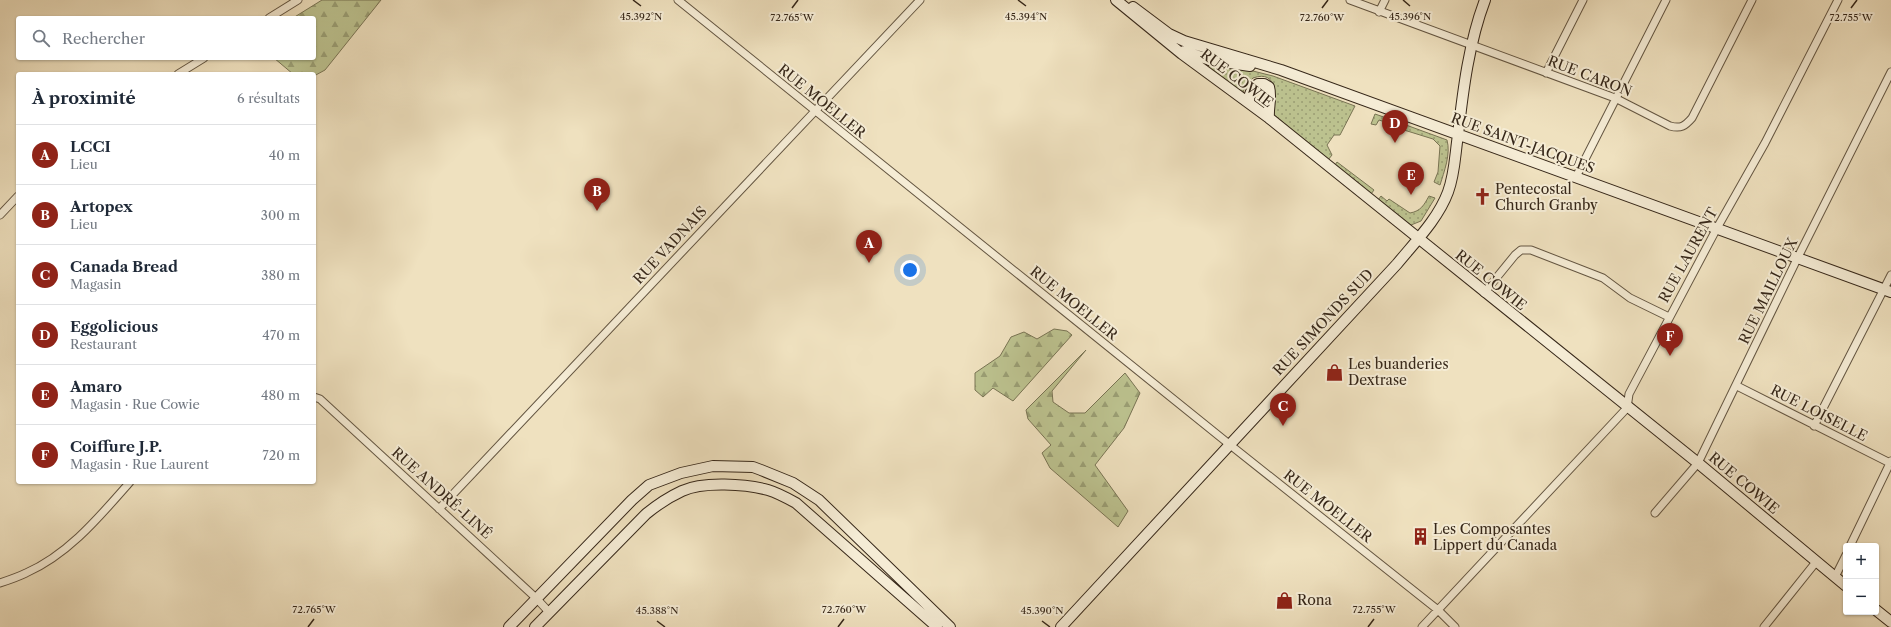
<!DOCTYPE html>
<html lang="fr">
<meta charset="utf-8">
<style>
body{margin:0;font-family:"Libre Caslon Text",serif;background:#f6f6f7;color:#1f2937}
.controls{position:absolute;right:12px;bottom:12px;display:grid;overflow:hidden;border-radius:4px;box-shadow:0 1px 3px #0004}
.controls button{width:36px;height:36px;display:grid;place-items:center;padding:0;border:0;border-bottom:1px solid #e0e1e3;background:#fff;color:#1f2937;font:20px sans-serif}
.you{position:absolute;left:910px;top:270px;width:14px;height:14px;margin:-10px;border:3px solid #fff;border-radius:50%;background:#1a73e8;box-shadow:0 0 0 6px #1a73e833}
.badge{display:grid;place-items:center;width:26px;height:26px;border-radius:50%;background:#8f2418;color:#fff;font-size:13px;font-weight:700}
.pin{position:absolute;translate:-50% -33px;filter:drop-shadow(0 1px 2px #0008)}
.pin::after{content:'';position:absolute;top:21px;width:14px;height:12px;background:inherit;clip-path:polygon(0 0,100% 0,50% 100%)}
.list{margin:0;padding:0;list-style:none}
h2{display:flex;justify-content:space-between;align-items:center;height:52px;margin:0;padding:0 16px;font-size:17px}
h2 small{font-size:13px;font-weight:400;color:#747a83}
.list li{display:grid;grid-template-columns:26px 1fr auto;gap:12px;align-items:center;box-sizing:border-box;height:60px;padding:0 16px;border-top:1px solid #e0e1e3}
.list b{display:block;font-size:15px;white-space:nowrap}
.list p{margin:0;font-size:13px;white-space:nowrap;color:#747a83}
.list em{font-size:13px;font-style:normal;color:#747a83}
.icon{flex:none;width:22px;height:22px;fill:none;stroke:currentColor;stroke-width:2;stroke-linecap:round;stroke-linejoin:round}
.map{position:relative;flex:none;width:1891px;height:627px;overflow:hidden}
.search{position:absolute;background:#fff;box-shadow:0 1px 3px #0004;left:16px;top:16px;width:300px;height:44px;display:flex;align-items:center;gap:10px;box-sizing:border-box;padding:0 14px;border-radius:4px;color:#747a83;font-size:15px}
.panel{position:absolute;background:#fff;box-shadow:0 1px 3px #0004;left:16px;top:72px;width:300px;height:412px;border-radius:4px}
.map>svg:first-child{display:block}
</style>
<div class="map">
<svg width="1891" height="627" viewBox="0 0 1891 627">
<defs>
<pattern id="grass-dots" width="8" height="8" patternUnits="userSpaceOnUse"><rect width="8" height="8" fill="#bcc28f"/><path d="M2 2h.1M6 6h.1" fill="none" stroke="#9a9e74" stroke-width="1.8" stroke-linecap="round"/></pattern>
<pattern id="forest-firs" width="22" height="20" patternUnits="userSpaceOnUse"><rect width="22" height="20" fill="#bcc28f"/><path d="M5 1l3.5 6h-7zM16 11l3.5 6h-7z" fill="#9a9e74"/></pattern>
</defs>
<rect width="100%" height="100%" fill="#efe1bf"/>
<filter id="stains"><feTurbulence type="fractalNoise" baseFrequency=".005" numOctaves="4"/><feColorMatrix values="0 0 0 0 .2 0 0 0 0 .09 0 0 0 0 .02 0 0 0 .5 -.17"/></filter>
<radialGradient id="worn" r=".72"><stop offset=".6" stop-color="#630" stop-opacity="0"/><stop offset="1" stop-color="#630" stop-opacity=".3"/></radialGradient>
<path fill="url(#grass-dots)" stroke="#797454" d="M1210,64L1245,69L1273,76L1355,106L1340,135H1334L1327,145L1332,155L1328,160L1272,113C1275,98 1279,69 1253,78L1245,86L1243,93H1241L1207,66Z
M1375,114L1398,122L1397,126L1379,120L1376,125L1371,124Z
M1406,125L1447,140C1451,154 1444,172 1440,185L1434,182L1438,172L1440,146L1433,139L1404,130Z
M1337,162L1374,190L1371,194L1335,165Z
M1381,196L1387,201L1389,199L1410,213C1421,211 1424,205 1429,196L1435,198L1421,221L1411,225L1378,200Z"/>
<path fill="url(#forest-firs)" stroke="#797454" d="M322,0H381L325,70L314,76V74H293L274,58H314V18H293Z
M1054,329L1067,331L1072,335L1013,401L993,388L983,397L975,390V373L1000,356L1011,337L1024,332L1037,339Z
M1086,350L1052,391L1053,402L1069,413H1085L1125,373L1140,393L1124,428L1095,465L1128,511L1118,527L1050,468L1042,453L1051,445L1028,419L1026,410Z"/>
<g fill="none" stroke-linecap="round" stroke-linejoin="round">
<defs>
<path id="street" d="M678,0L1229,444L1438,610L1455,627
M1350,0L1615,98L1670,126C1681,129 1685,126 1692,118L1752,0
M1379,12L1385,0
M269,18L298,0
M1546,73L1583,0
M178,74L204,58
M1576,177L1666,0
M0,215L18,196
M1484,293L1515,255L1521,250H1531L1603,278L1630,298L1669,317
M1737,386L1890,463
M314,397L320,399L536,598L549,612
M1814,426L1891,275
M439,509L920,0
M1655,513L1698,463L1798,257L1891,72
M1850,546L1891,461
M1835,577L1846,555
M0,583C9,580 18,577 26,573C69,554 100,516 130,482
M1422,627L1627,408L1629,394L1717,228L1765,143L1838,0
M1764,627L1816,562"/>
<path id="secondary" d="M1116,0L1182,54L1269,118L1698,463L1846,586
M1133,7L1169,34L1184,41L1281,70L1891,292
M1184,51L1210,60L1250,66
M1249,103C1249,94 1251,89 1258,84H1264L1269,87C1272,97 1268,108 1269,118
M1876,610L1891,622
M509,627L632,500L649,485L681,473L713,466L753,467L761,470L793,483L819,500L950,627
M535,627L646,514C657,505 669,497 682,491C703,481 746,484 768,490C778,493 787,498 796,503L937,627
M1061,627L1397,264C1415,242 1438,219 1448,192C1455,173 1455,154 1458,135C1463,90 1469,42 1485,0"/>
</defs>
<use href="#street" stroke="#645642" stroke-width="9"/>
<use href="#secondary" stroke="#362719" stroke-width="12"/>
<use href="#street" stroke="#f5ecd5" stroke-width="7"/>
<use href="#secondary" stroke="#f5ecd5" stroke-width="10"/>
</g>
<path fill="none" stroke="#362719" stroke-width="1.5" d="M633,0L641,6M1018,0L1026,6M1403,0L1410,6M792,8L798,0M1322,8L1328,0M1851,8L1857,0M657,621L665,627M1042,621L1050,627M308,627L314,619M838,627L844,619M1368,627L1374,619"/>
<defs>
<symbol id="church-bare" viewBox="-9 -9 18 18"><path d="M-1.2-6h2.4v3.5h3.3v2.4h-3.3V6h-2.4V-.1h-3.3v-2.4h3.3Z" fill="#8f2418" stroke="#f5ecd5" stroke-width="2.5" paint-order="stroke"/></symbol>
<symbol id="shop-bare" viewBox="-9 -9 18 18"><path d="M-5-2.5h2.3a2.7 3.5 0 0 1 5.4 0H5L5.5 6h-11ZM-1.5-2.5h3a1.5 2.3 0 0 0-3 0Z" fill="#8f2418" stroke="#f5ecd5" stroke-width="2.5" paint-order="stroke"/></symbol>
<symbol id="building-bare" viewBox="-9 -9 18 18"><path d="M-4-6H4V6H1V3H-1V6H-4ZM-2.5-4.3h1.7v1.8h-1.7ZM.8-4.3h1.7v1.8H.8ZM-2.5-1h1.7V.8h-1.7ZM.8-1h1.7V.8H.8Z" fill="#8f2418" stroke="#f5ecd5" stroke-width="2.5" paint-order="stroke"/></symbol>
</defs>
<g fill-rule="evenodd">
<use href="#church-bare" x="1470" y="184" width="25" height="25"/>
<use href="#shop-bare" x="1322" y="360" width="25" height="25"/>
<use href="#building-bare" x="1408" y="524" width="25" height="25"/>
<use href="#shop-bare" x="1272" y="588" width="25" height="25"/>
</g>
<g text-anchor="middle" stroke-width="4" stroke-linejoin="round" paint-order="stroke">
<g font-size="14" fill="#362719" stroke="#f5ecd5">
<text transform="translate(1590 76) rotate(21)" y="5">RUE CARON</text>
<text transform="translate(1237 78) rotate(37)" y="5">RUE COWIE</text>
<text transform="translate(822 101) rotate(39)" y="5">RUE MOELLER</text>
<text transform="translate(1523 143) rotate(20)" y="5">RUE SAINT-JACQUES</text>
<text transform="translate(670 245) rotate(-47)" y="5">RUE VADNAIS</text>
<text transform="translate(1688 255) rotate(-61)" y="5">RUE LAURENT</text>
<text transform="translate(1491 280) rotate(39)" y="5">RUE COWIE</text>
<text transform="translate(1768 291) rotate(-64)" y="5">RUE MAILLOUX</text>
<text transform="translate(1074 303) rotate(39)" y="5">RUE MOELLER</text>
<text transform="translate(1323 322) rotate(-47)" y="5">RUE SIMONDS SUD</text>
<text transform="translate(1819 413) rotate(27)" y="5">RUE LOISELLE</text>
<text transform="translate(1744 483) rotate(40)" y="5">RUE COWIE</text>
<text transform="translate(442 493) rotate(42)" y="5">RUE ANDRÉ-LINÉ</text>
<text transform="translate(1328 506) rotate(38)" y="5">RUE MOELLER</text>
</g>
<g font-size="14" fill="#362719" stroke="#f5ecd5" text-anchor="start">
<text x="1495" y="194">Pentecostal<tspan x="1495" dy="16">Church Granby</tspan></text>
<text x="1348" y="369">Les buanderies<tspan x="1348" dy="16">Dextrase</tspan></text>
<text x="1433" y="534">Les Composantes<tspan x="1433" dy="16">Lippert du Canada</tspan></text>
<text x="1297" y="605">Rona</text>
</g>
</g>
<g font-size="10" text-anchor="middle" fill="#362719" stroke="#f5ecd5" stroke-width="4" stroke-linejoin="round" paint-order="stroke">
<text x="641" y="20">45.392°N</text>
<text x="1026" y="20">45.394°N</text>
<text x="1410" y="20">45.396°N</text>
<text x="792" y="21">72.765°W</text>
<text x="1322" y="21">72.760°W</text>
<text x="1851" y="21">72.755°W</text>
<text x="314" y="613">72.765°W</text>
<text x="844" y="613">72.760°W</text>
<text x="1374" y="613">72.755°W</text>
<text x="657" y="614">45.388°N</text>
<text x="1042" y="614">45.390°N</text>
</g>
<rect width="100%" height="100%" filter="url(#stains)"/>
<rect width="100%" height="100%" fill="url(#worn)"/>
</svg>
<div class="controls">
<button>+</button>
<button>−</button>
</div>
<div class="you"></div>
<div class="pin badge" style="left:869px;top:263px">A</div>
<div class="pin badge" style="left:597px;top:211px">B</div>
<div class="pin badge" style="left:1283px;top:426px">C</div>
<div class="pin badge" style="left:1395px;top:143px">D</div>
<div class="pin badge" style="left:1411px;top:195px">E</div>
<div class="pin badge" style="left:1670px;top:356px">F</div>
<div class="search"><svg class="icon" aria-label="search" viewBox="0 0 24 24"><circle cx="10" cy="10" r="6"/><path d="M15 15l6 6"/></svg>Rechercher</div>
<section class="panel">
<h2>À proximité<small>6 résultats</small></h2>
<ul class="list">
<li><span class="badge">A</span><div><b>LCCI</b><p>Lieu</p></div><em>40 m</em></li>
<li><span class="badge">B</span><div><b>Artopex</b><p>Lieu</p></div><em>300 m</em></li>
<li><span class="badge">C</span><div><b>Canada Bread</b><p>Magasin</p></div><em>380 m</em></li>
<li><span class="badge">D</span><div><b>Eggolicious</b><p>Restaurant</p></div><em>470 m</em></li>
<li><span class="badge">E</span><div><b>Amaro</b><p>Magasin · Rue Cowie</p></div><em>480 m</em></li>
<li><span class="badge">F</span><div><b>Coiffure J.P.</b><p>Magasin · Rue Laurent</p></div><em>720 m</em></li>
</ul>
</section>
</div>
